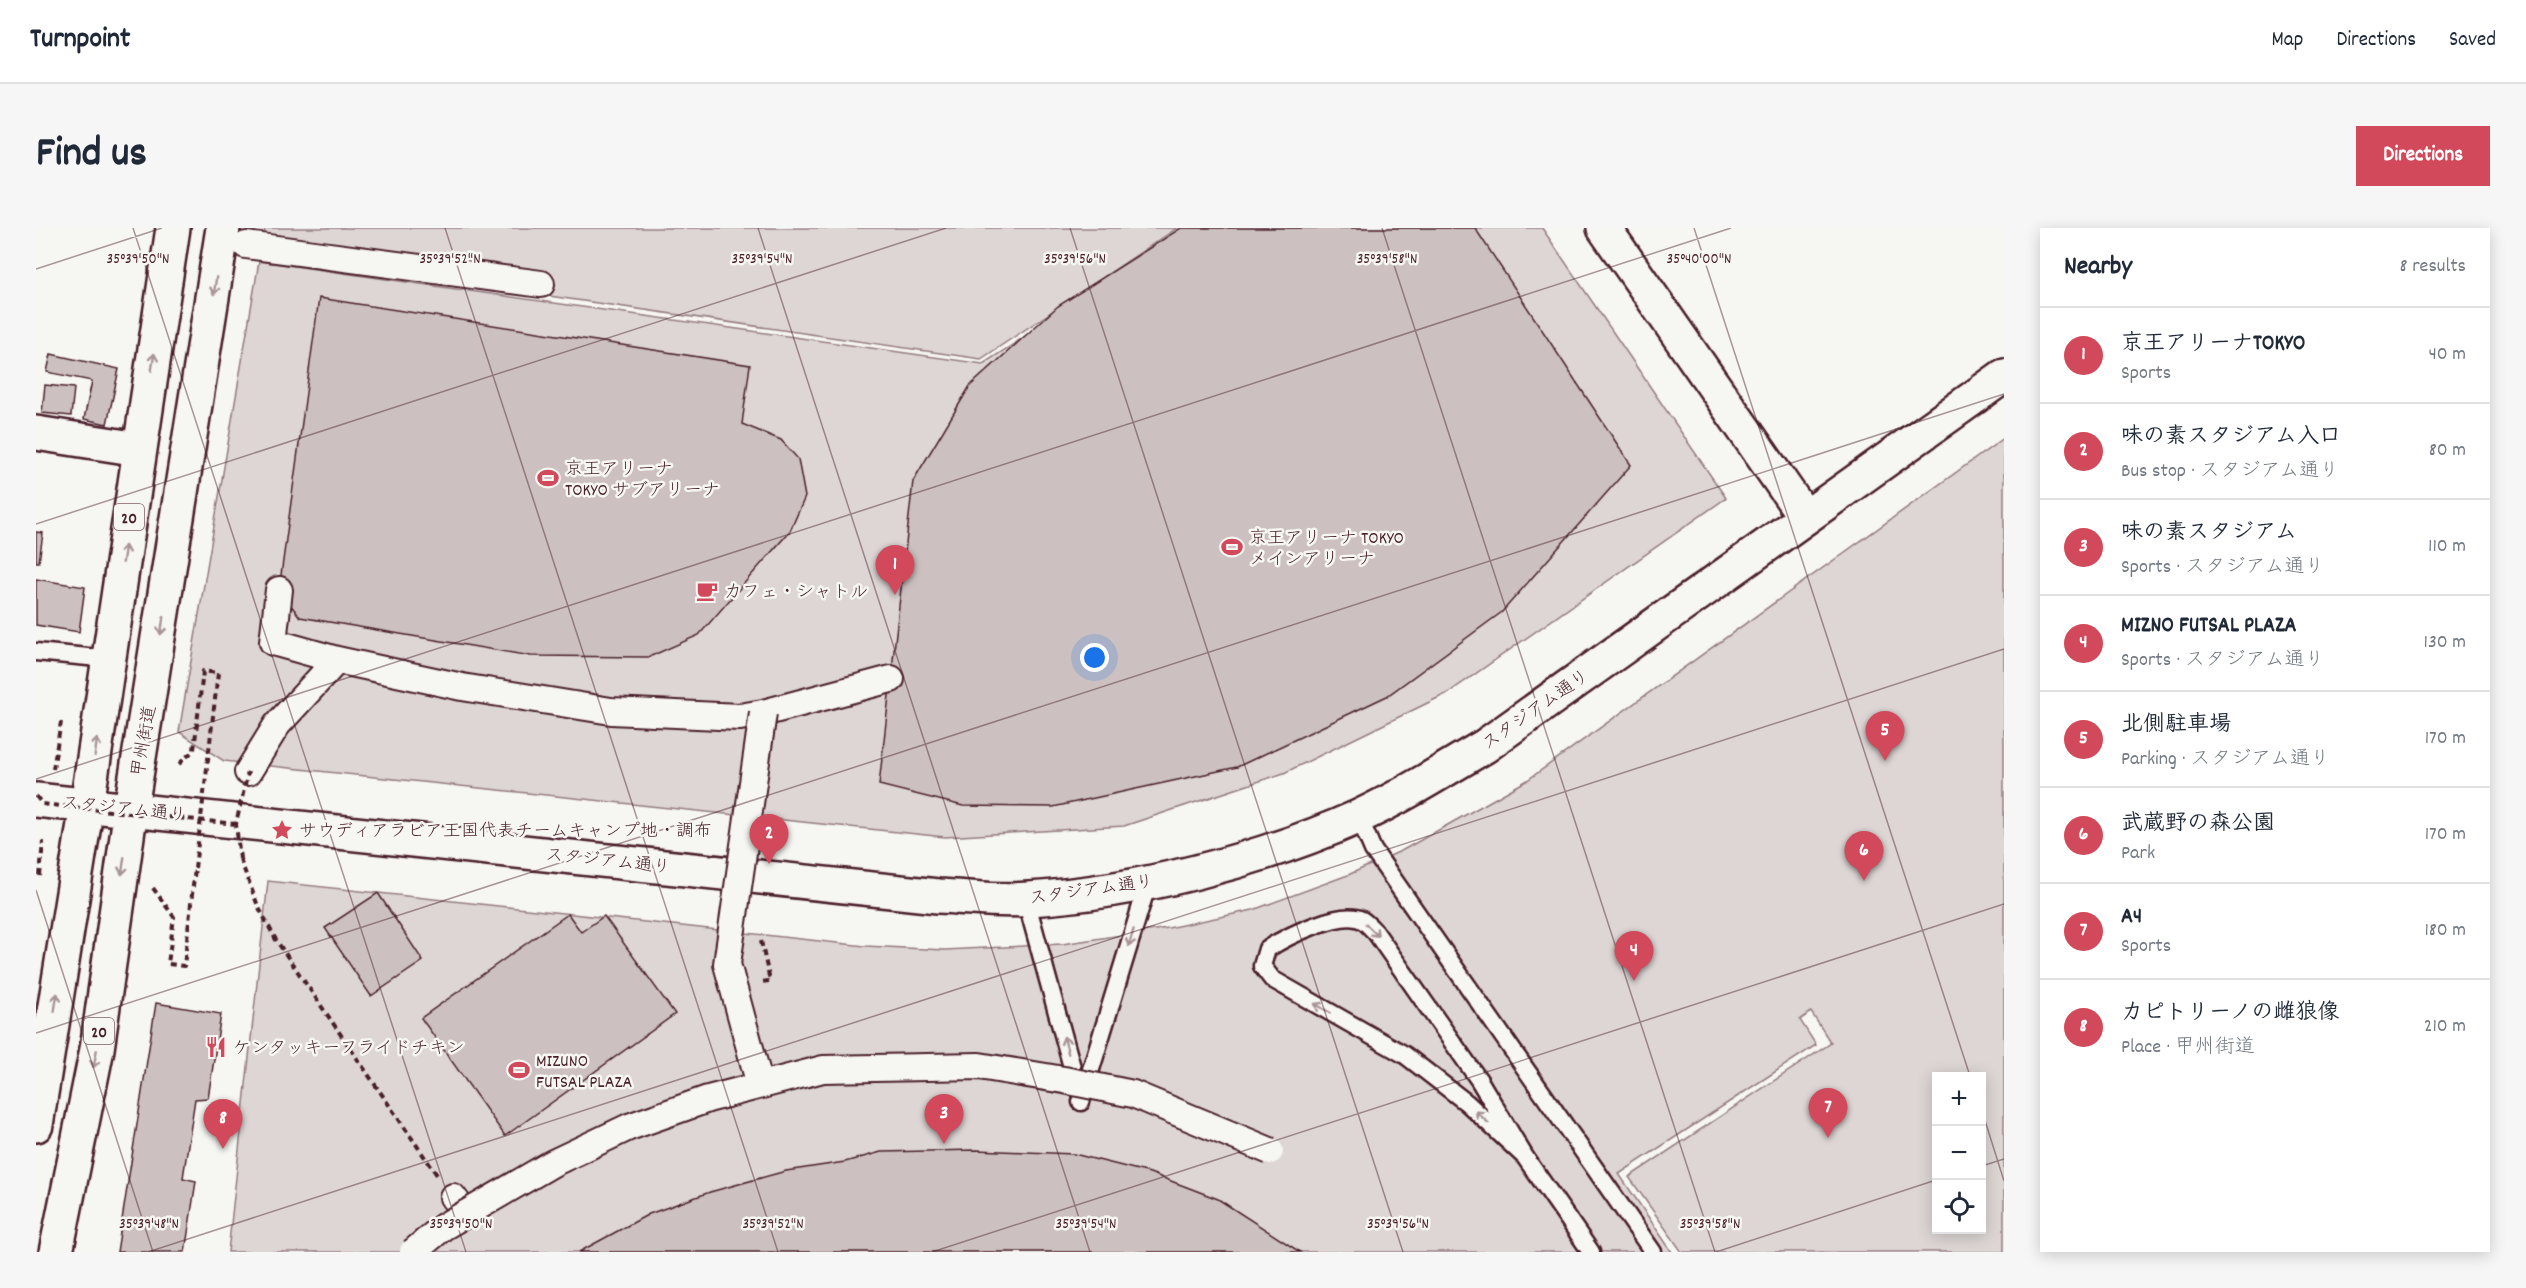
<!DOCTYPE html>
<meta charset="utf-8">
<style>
body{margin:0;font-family:Dekko,"Klee One",sans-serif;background:#f6f6f7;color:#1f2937}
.controls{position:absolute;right:18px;bottom:18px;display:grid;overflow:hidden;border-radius:0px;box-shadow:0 3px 15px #0003}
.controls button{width:54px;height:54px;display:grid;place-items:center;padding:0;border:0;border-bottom:2px solid #e0e1e3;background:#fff;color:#1f2937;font:30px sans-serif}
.you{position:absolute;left:1059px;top:430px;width:21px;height:21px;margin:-15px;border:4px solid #fff;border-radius:50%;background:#1a73e8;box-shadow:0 0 0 9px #1a73e833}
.badge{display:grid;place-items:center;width:39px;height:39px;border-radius:50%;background:#d1495b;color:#fff;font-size:20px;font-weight:700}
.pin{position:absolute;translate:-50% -50px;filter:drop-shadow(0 2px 3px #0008)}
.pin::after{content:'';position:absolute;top:32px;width:21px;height:18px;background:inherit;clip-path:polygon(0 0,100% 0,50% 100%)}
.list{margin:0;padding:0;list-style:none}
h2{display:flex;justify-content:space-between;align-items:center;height:78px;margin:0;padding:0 24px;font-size:26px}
h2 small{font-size:20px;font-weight:400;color:#747a83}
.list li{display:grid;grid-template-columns:39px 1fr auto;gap:18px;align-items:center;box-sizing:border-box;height:96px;padding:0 24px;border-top:2px solid #e0e1e3}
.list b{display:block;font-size:22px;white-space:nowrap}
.list p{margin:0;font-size:20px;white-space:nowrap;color:#747a83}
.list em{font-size:20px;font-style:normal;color:#747a83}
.icon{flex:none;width:33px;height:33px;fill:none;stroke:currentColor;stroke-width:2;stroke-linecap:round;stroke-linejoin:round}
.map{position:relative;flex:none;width:1968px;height:1024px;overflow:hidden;border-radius:0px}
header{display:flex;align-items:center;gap:36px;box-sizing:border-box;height:84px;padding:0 30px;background:#fff;border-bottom:2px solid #e0e1e3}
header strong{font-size:28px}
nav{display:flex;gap:33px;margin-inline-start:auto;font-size:21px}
.intro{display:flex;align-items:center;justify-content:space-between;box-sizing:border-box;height:144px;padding:0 36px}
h1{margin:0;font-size:42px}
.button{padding:15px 27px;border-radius:0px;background:#d1495b;color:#fff;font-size:21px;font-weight:700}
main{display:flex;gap:36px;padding:0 36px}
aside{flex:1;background:#fff;border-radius:0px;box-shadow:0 3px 15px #0003}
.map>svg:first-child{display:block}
</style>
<header>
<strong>Turnpoint</strong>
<nav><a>Map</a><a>Directions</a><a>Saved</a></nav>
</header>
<div class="intro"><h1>Find us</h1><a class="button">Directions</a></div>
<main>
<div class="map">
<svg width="1968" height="1024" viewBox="0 0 1968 1024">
<rect width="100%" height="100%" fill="#f6f6f2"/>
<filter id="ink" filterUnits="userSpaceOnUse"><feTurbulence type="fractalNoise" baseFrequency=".0167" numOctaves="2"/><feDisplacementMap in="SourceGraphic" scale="12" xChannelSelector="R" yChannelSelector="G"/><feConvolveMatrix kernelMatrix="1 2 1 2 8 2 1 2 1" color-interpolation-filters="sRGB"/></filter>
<g filter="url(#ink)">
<path fill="#ddd6d5" stroke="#947a80" stroke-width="1.5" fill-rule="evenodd" d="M229,0H1141L945,131L225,26Z
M1155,0H1506L1690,270L1412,465L1248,545L1088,598L909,609L188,533L143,504L223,33L947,136Z
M1968,210V1024H1646L1593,949L1795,815L1775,784L1764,792L1780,817L1583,946L1636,1024H192L232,653L829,718L909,722L1026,716L1132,700L1217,682L1312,647L1367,622L1490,553ZM1900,848H1946V1002H1900Z"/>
<path fill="#ccc1c0" stroke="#4a1f2b" stroke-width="1.5" d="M1145,0H1439L1595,237L1466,384L1351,468L1201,539L1017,579L927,578L843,557L877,253L934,158L1022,78Z
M283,70L714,137L706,196L745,212L762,231L769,269L754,303L663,407L613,429L495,428L264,389L243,362Z
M15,126L83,141L71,196L48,191L56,153L11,144Z
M9,157L38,160L35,188L6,185Z
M0,304L7,305L3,334H0Z
M0,351L49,359L43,404L0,397Z
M342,665L387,733L335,768L289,700Z
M532,686L545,704L568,688L639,786L469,908L385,790Z
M120,775L185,786L172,870L159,871L147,950L160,953L149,1024H81Z
M940,922L1038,926L1114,945L1182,971L1264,1024H543L613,986L674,964L750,943L809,934L845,924Z"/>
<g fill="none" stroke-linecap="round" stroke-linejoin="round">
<defs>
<path id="service" d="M0,424L73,431
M1323,589L1337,622L1617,1024
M990,672L1042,861
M1045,874L1112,655
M1489,929L1431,875L1369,827L1236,751L1226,738L1231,721C1250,709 1305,681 1326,692C1331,695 1336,701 1340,705L1443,852L1489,929L1555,1024"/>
<path id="pedestrian" d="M210,17L505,56
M243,362L237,414L301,432L426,459L575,483L704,489L727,485L855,451
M212,544L241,497L301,432
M417,969L430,986"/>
<path id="minor" d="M0,205L103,221"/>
<path id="tertiary" d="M1568,0L1769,289
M0,572L902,668C932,669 963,674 993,671C1101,664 1223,633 1322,589C1366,569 1408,542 1449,518L1968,148"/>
<path id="trunk" d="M0,897L51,577L137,0
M20,1024L61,821L95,580L187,0"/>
</defs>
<use href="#service" stroke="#4a1f2b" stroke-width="21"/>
<use href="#pedestrian" stroke="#4a1f2b" stroke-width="30"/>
<use href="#minor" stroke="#4a1f2b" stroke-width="38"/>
<use href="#tertiary" stroke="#4a1f2b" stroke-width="38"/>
<use href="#trunk" stroke="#4a1f2b" stroke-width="38"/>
<path stroke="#4a1f2b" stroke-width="4" stroke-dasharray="6 4.5" stroke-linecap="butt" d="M143,536L158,522L167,443L182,445L171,540
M17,541L25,494
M204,631L222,678L240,712L401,947
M4,648L7,613
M117,660L138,689L132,736L148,738L159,640
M725,713L734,753L725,754"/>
<use href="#service" stroke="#f6f6f2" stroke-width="16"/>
<use href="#pedestrian" stroke="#f6f6f2" stroke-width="26"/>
<use href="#minor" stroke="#f6f6f2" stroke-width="33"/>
<use href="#tertiary" stroke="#f6f6f2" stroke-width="33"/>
<use href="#trunk" stroke="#f6f6f2" stroke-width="33"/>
<defs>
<path id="pedestrian-bridge" d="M724,857L691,736L727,485
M377,1024L407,999L517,935L593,899L672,871L787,841L943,838L1028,852L1097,866L1234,923"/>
</defs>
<use href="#pedestrian-bridge" stroke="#4a1f2b" stroke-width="30" stroke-linecap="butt"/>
<path stroke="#4a1f2b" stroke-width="4" stroke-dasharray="6 4.5" stroke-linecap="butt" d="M0,568L6,576L200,596
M204,631L200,596L212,544
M159,640L171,540"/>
<use href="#pedestrian-bridge" stroke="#f6f6f2" stroke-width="26"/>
</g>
<defs><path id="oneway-shaft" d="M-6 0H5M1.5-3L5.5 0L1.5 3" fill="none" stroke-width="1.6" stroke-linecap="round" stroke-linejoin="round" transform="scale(1.5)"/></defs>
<g stroke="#a99598">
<use href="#oneway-shaft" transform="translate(179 58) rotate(98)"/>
<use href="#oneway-shaft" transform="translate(117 134) rotate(-81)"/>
<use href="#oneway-shaft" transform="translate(88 326) rotate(-82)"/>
<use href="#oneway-shaft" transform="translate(126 398) rotate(99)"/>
<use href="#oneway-shaft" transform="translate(60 519) rotate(-82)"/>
<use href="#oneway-shaft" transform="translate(87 638) rotate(98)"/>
<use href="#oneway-shaft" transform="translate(1336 702) rotate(45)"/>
<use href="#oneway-shaft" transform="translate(1095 710) rotate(107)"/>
<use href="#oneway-shaft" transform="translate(20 774) rotate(-81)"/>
<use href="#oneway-shaft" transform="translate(1286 780) rotate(-150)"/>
<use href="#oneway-shaft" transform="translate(1030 817) rotate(-105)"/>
<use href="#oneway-shaft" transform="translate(59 831) rotate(101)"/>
<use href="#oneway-shaft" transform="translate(1446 889) rotate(-137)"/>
</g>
</g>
<path fill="none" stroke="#4a1f2b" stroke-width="1.5" stroke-opacity="0.45" d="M97,0L430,1024M409,0L742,1024M722,0L1054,1024M1034,0L1367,1024M1346,0L1679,1024M1658,0L1934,848M0,41L126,0M0,296L910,0M0,551L1695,0M0,662L117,1024M0,805L1968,166M1946,883L1968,953M1946,938L1968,931M112,1024L1968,421M896,1024L1968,676M1680,1024L1900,952"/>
<defs>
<symbol id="stadium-bare" viewBox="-9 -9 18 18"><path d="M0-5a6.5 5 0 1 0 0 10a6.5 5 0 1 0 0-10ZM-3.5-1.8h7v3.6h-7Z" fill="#d1495b" stroke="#f6f6f2" stroke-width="2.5" paint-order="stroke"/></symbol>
<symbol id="cafe-bare" viewBox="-9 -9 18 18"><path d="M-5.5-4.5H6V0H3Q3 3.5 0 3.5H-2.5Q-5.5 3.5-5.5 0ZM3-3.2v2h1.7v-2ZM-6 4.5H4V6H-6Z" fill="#d1495b" stroke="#f6f6f2" stroke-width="2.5" paint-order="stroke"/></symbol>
<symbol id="sight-bare" viewBox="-9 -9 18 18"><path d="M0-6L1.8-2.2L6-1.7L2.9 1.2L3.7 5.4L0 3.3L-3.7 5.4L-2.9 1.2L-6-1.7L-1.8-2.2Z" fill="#d1495b" stroke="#f6f6f2" stroke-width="2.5" paint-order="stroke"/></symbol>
<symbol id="restaurant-bare" viewBox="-9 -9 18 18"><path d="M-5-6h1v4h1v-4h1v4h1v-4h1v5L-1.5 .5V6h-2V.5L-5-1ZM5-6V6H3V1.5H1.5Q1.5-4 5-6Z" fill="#d1495b" stroke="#f6f6f2" stroke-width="2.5" paint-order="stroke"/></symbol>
</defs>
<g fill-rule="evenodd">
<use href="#stadium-bare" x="497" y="235" width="30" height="30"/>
<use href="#stadium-bare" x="1181" y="304" width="30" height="30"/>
<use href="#cafe-bare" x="656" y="348" width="30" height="30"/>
<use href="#sight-bare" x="231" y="587" width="30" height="30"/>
<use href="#restaurant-bare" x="165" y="804" width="30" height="30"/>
<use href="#stadium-bare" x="468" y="827" width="30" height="30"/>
</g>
<g text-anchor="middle" stroke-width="5" stroke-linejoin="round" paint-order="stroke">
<g fill="#f6f6f2" stroke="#7e6067" stroke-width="1.5">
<rect x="78" y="276" width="30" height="26" rx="4.5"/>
<rect x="48" y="790" width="30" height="26" rx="4.5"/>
</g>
<g font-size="16" font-weight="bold" fill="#4a1f2b">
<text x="93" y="295">20</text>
<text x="63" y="809">20</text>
</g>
<g font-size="18" fill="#4a1f2b" stroke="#f6f6f2" text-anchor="start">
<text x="529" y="246">京王アリーナ<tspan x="529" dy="21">TOKYO サブアリーナ</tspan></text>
<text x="1213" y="315">京王アリーナ TOKYO<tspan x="1213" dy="21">メインアリーナ</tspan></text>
<text x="688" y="369">カフェ・シャトル</text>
<text x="263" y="608">サウディアラビア王国代表チームキャンプ地・調布</text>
<text x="197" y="825">ケンタッキーフライドチキン</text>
<text x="500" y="838">MIZUNO<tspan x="500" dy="21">FUTSAL PLAZA</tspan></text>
</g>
<g font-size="18" fill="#4a1f2b" stroke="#f6f6f2">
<text transform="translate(1499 481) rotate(-35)" y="6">スタジアム通り</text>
<text transform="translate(107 513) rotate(-80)" y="6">甲州街道</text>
<text transform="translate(88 580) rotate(6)" y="6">スタジアム通り</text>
<text transform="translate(572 632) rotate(6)" y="6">スタジアム通り</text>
<text transform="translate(1055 661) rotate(-8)" y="6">スタジアム通り</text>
</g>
</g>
<g font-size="15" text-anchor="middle" fill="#4a1f2b" stroke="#f6f6f2" stroke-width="5" stroke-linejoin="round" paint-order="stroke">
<text x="102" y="35">35°39'50"N</text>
<text x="414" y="35">35°39'52"N</text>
<text x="726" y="35">35°39'54"N</text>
<text x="1039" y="35">35°39'56"N</text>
<text x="1351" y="35">35°39'58"N</text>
<text x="1663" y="35">35°40'00"N</text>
<text x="113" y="1000">35°39'48"N</text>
<text x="425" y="1000">35°39'50"N</text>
<text x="737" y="1000">35°39'52"N</text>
<text x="1050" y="1000">35°39'54"N</text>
<text x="1362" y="1000">35°39'56"N</text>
<text x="1674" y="1000">35°39'58"N</text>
</g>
</svg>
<div class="controls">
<button>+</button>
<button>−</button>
<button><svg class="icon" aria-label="locate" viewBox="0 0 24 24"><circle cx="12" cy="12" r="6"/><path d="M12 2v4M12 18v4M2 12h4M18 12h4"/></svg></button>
</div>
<div class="you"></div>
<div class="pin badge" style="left:859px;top:367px">1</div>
<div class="pin badge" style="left:733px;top:636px">2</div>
<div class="pin badge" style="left:908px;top:916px">3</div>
<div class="pin badge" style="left:1598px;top:753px">4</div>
<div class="pin badge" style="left:1849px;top:533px">5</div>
<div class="pin badge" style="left:1828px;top:653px">6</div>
<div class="pin badge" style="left:1792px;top:910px">7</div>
<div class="pin badge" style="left:187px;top:921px">8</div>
</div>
<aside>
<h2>Nearby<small>8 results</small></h2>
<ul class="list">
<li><span class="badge">1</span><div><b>京王アリーナTOKYO</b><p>Sports</p></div><em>40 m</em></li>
<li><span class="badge">2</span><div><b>味の素スタジアム入口</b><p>Bus stop · スタジアム通り</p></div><em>80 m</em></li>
<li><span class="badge">3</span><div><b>味の素スタジアム</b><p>Sports · スタジアム通り</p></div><em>110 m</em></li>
<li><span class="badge">4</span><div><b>MIZNO FUTSAL PLAZA</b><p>Sports · スタジアム通り</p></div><em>130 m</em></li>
<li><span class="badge">5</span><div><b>北側駐車場</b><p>Parking · スタジアム通り</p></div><em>170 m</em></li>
<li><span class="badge">6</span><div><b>武蔵野の森公園</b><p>Park</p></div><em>170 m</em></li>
<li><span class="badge">7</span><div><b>A4</b><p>Sports</p></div><em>180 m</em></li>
<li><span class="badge">8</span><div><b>カピトリーノの雌狼像</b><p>Place · 甲州街道</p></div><em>210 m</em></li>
</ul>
</aside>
</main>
